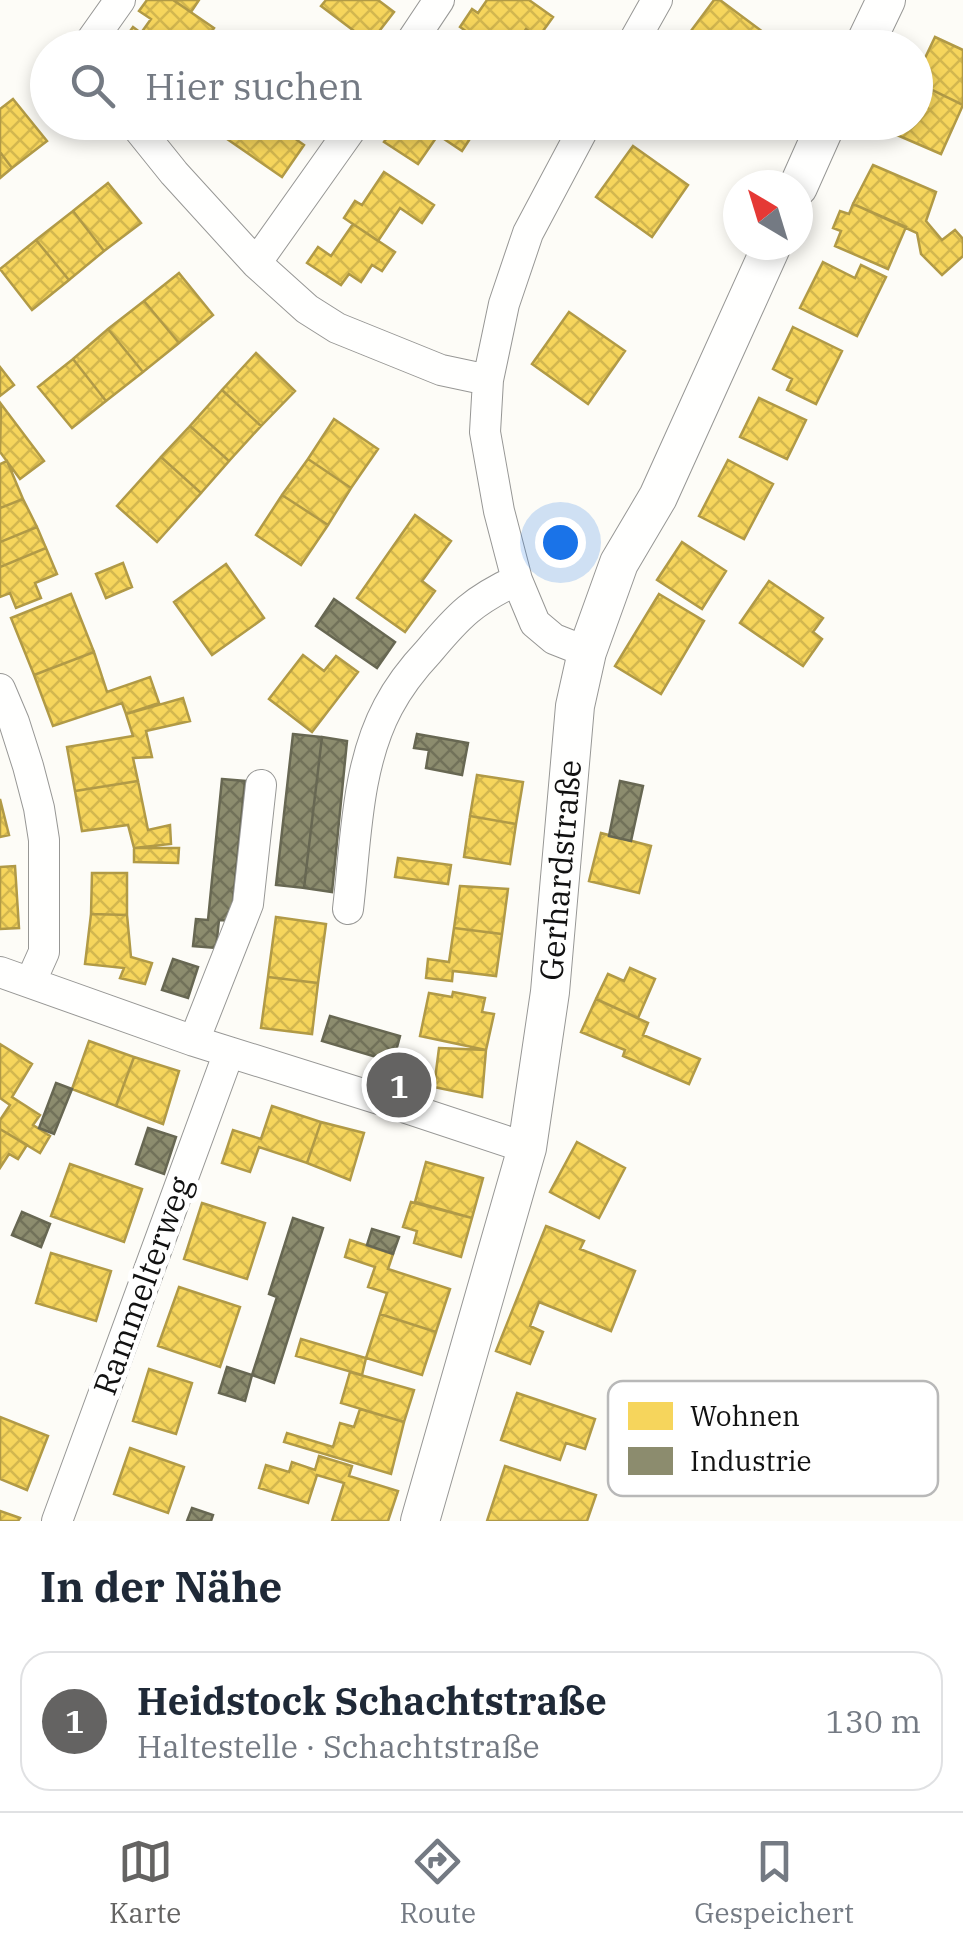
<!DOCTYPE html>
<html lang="de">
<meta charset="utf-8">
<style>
body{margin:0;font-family:"IBM Plex Serif",serif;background:#f2f2f3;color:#1f2937}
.compass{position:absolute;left:723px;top:170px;width:90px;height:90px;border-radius:50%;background:#fff;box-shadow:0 5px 15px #0003;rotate:322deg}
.you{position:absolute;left:560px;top:542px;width:35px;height:35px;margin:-25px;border:8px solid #fff;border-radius:50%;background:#1a73e8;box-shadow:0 0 0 15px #1a73e833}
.badge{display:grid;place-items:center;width:65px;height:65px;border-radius:50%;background:#646362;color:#fff;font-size:32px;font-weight:700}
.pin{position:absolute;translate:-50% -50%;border:5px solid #fff;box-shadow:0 2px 10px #0006}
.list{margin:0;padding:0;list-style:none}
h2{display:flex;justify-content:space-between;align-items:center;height:130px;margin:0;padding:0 40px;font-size:42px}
h2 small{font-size:32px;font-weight:400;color:#747a83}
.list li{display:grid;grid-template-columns:65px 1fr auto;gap:30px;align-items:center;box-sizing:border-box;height:140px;margin:0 20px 20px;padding:0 20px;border:2px solid #e0e1e3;border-radius:30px}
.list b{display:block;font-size:38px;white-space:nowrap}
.list p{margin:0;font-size:32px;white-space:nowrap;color:#747a83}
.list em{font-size:32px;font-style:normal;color:#747a83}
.icon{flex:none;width:55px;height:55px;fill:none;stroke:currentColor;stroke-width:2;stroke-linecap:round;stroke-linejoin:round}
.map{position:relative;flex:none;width:963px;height:1521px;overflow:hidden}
.search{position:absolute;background:#fff;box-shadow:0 5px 15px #0003;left:30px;right:30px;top:30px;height:110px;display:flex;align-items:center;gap:25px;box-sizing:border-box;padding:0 35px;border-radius:55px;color:#747a83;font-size:38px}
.sheet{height:290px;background:#fff}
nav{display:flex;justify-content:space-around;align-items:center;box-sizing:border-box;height:140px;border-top:2px solid #e0e1e3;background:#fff;font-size:28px;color:#747a83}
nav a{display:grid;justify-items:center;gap:5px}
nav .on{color:#646362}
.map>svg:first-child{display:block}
</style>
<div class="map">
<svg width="963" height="1521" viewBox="0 0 963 1521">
<defs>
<pattern id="homes-cross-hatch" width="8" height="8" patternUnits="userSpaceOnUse" patternTransform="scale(2.5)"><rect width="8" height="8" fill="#f6d55c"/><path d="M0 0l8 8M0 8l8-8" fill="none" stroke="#d2b64f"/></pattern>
<pattern id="industry-cross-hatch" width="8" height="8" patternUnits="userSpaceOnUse" patternTransform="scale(2.5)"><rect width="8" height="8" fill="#8c8c6e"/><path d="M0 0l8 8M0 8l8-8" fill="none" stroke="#717159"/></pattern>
</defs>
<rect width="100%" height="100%" fill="#fdfcf7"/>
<path fill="url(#homes-cross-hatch)" stroke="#b19a46" stroke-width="2.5" d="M147,0H173L214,28L200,48H118L133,27L141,33L151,19L139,11Z
M173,0H199L191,12Z
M326,0H378L394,12L370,43L321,6Z
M487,0H529L553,17L538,38L526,29L515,45L500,35L492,48H461L470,34L460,27L472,9L478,13Z
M714,0H720L771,38L764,48L679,47Z
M935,37L963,50V105L916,82V77Z
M916,82L963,105L941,154L890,132L894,122H916Z
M13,99L47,141L12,168L0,152V109Z
M239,122H272L304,145L282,177L227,139Z
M407,122H456L473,134L462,151L438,135L418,164L384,142L393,129L399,133Z
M633,146L688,185L652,237L596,197Z
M0,152L12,168L0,178Z
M873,165L936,192L926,221L942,240L955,230L963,239V256L942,275L921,254L917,233L853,204Z
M384,172L434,205L422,223L400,208L378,241L344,218L355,201L362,205Z
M108,183L141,223L104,251L73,211Z
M853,204L906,227L888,269L835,246L841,231L833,228L840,211L849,214Z
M73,211L104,251L69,280L36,240Z
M353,224L395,252L382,271L372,265L361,282L349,274L341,285L307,263L318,247L331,256Z
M36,240L69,280L32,310L0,269Z
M823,262L855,278L861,265L886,277L857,336L800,308Z
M179,273L213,315L179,343L144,301Z
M144,301L179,343L143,372L108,329Z
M569,312L625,351L588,404L532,364Z
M793,327L842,351L816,404L787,390L792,379L773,369Z
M108,329L143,372L106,401L73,359Z
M256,353L295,391L261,426L222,390Z
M73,359L106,401L72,428L38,387Z
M0,367L14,385L0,396Z
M222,390L261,426L229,461L190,426Z
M759,398L806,420L787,459L740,437Z
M1,404L44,461L20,479L0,452Z
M334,419L378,449L351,488L308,459Z
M190,426L229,461L201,493L161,457Z
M161,457L201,493L157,542L117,506Z
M308,459L351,488L328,525L282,495Z
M728,460L773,484L744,539L699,516Z
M7,461L23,499L0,508V464Z
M282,495L328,525L301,565L256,535Z
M23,499L37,527L0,542V508Z
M415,515L451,541L422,581L435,591L405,632L357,598Z
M37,527L46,548L0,567V542Z
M682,542L726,571L702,609L657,580Z
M46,548L57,574L35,583L41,598L16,608L10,593L0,597V567Z
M123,563L132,587L106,598L96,574Z
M226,564L264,618L212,655L174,602Z
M769,581L823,618L813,632L822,639L803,666L740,623Z
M71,594L94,652L34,675L11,618Z
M659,594L704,621L661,694L615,666Z
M94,652L107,692L150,677L159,703L126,714L122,703L53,726L34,675Z
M303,655L324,671L336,656L358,672L312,732L269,699Z
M183,698L190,721L146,731L152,757L133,758L138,781L75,791L67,747L133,736L126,714Z
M477,775L523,782L516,824L470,816Z
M138,781L148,830L170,825L171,844L134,848L128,825L82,831L75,791Z
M0,799L9,835L0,837Z
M470,816L516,824L510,864L464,857Z
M601,833L651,846L639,893L589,881Z
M134,848H179L178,863L134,862Z
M398,858L451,865L448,884L395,877Z
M15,866L19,928L0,929V867Z
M92,873H127V915L91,914Z
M460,886L508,889L502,934L454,928Z
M91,914L127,915L131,957L152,963L145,984L120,978L124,968L85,964Z
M276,917L326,924L318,983L268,977Z
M454,928L502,934L496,976L453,971L452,981L426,978L428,959L449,962Z
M630,968L655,979L638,1018L596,999L608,974L624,981Z
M268,977L318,983L312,1034L261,1028Z
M453,992L485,998L482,1012L494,1014L486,1050L420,1036L429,993L452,997Z
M596,999L648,1023L643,1035L700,1059L689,1084L623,1056L625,1050L581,1032Z
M89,1041L134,1057L116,1106L72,1089Z
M0,1044L32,1064L12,1097L40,1115L33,1125L50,1136L40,1153L0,1129V1120L10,1105L0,1098Z
M439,1048L486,1050L482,1097L434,1087Z
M134,1057L179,1071L163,1124L116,1106Z
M272,1106L321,1122L307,1163L259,1147L250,1172L222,1163L233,1130L261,1139Z
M321,1122L364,1133L350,1180L307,1163Z
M0,1129L27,1145L18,1159L9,1154L0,1168Z
M577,1142L625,1168L599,1218L550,1192Z
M426,1162L483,1178L472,1218L415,1202Z
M70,1164L142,1189L124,1242L51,1216Z
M411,1202L472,1218L461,1257L414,1243L417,1231L403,1227Z
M202,1203L265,1223L247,1279L184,1259Z
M546,1226L584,1241L580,1249L635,1271L611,1331L539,1302L530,1326L543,1332L530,1364L496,1351Z
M350,1240L393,1254L388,1269L450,1289L436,1332L380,1314L387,1293L368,1287L375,1267L345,1257Z
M51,1253L111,1271L96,1321L36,1303Z
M179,1287L240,1307L220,1367L158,1346Z
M380,1314L436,1332L422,1375L366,1358Z
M301,1339L366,1358L362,1375L296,1356Z
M149,1369L192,1383L176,1434L133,1421Z
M350,1372L414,1390L404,1422L341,1403Z
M517,1393L595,1419L585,1449L566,1443L560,1460L501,1440Z
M360,1409L404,1422L391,1474L284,1442L287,1433L333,1447L340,1423L354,1427Z
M0,1417L48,1436L27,1490L0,1479Z
M130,1448L184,1467L168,1513L114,1494Z
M319,1456L352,1466L349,1476L398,1491L388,1521H332L344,1483L317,1475L308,1503L259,1488L266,1465L289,1472L292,1462L315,1470Z
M505,1466L596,1495L587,1521H487Z
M0,1511L20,1518L18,1521H0Z"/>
<path fill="url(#industry-cross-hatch)" stroke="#676752" stroke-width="2.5" d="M334,599L395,642L377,668L316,626Z
M293,734L322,737L304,888L276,885Z
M417,734L468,743L462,775L426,768L429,750L414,748Z
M322,737L347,741L332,892L304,888Z
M222,779L245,781L231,921L219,920L216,948L193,946L196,919L208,920Z
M620,781L643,786L631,841L609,836Z
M173,959L198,967L188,998L162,990Z
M330,1016L400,1036L393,1062L322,1041Z
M56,1083L72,1089L54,1134L39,1128Z
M148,1128L176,1137L164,1174L136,1164Z
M22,1212L50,1224L41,1247L12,1235Z
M293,1218L323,1228L274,1383L252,1375L277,1297L269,1294Z
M372,1229L399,1237L393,1254L367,1245Z
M227,1367L252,1375L245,1401L219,1393Z
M192,1508L213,1515L211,1521H187Z"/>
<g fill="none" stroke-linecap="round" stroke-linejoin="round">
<defs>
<path id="minor" d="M86,48L120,0
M407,48L439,0
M630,48L657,0
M133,122L174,173L256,263L307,309L337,328L441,370L488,380
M256,263L356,122
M587,652L554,639L535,623L517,580L499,511L485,432L488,380L504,304L528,233L587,122
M0,689L14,722L28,766L39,808L44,840V952L31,981
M348,909C356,842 356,767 388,707C399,686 413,668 429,651C459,615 474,600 517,580
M0,972L194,1041L382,1100L527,1148
M194,1041L248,904L261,785
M57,1521L229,1052"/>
<g id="tertiary">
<path d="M863,48L886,0"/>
<path d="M798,187L827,122"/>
<path id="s1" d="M420,1521L527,1148L550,992L575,706L587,652L619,563L658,497L772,245"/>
</g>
</defs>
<use href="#minor" stroke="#979795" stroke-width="32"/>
<use href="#tertiary" stroke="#979795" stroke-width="40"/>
<use href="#minor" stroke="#fffffe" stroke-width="30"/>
<use href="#tertiary" stroke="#fffffe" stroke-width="38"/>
</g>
<g text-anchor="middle" stroke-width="10" stroke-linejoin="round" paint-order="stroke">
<g font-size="32" fill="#111" stroke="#fff">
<text dy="11" stroke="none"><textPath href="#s1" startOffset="668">Gerhardstraße</textPath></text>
<text transform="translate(143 1286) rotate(-70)" y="11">Rammelterweg</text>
</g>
</g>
<rect x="608" y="1381" width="330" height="115" rx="15" fill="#fff" stroke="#b8b8b8" stroke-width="2.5"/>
<rect x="628" y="1402" width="45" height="28" fill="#f6d55c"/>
<rect x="628" y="1447" width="45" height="28" fill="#8c8c6e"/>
<g font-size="28" fill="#111">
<text x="690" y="1426">Wohnen</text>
<text x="690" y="1471">Industrie</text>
</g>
</svg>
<svg class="compass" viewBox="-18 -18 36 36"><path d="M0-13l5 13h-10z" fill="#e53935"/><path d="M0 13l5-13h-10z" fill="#747a83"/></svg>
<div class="you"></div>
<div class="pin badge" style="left:399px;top:1085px">1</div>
<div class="search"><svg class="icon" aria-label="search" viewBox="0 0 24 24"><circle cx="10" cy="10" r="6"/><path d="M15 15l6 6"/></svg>Hier suchen</div>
</div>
<section class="sheet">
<h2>In der Nähe<small></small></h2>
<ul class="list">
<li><span class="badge">1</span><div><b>Heidstock Schachtstraße</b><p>Haltestelle · Schachtstraße</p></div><em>130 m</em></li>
</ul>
</section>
<nav>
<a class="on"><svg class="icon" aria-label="map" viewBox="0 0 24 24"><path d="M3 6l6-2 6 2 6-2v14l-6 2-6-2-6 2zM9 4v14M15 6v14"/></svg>Karte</a>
<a><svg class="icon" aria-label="directions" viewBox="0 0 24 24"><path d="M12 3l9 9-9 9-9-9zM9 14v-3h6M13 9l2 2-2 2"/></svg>Route</a>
<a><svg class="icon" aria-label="saved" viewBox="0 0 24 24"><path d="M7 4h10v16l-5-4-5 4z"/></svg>Gespeichert</a>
</nav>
